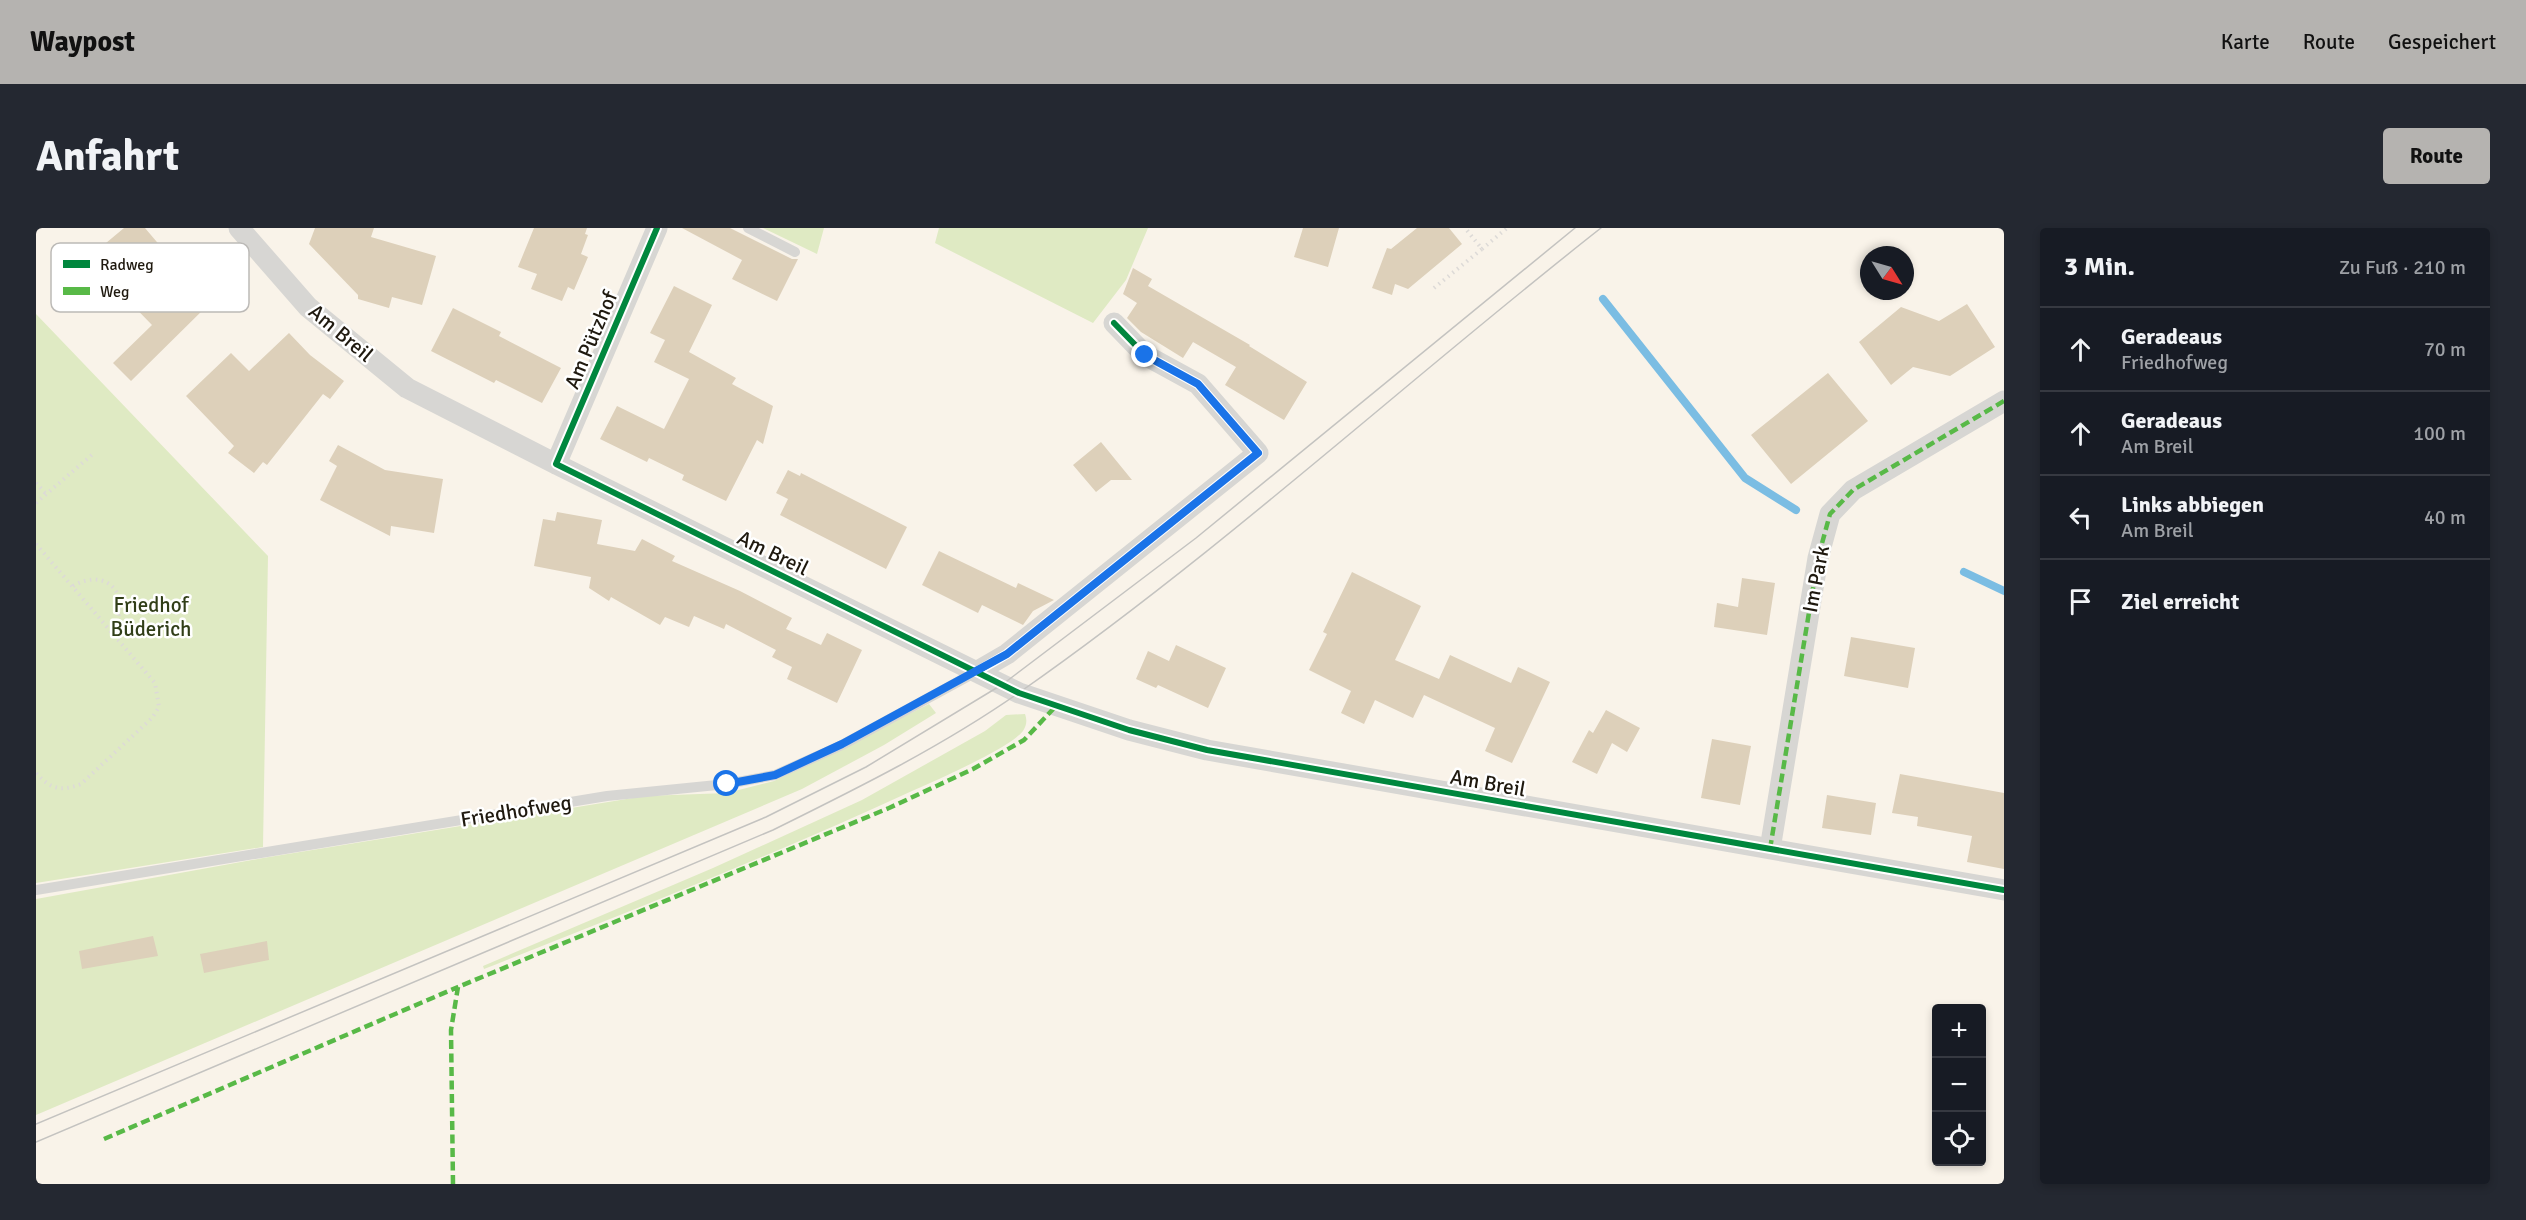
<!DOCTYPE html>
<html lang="de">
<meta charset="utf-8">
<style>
body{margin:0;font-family:Signika,sans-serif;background:#242831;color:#f1f3f6}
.controls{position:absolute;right:18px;bottom:18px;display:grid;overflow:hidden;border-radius:6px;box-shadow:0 3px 9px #0003}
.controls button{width:54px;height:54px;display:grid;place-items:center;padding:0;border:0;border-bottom:2px solid #363941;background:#171b24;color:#f1f3f6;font:30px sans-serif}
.compass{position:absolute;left:1824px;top:18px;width:54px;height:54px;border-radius:50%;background:#171b24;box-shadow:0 3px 9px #0003;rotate:127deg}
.stop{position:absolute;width:18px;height:18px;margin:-14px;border:4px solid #1a73e8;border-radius:50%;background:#fff}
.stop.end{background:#1a73e8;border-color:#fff;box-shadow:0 2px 6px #0008}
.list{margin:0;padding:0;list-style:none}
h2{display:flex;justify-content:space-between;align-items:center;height:78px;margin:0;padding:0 24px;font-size:26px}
h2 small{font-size:20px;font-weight:400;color:#9ea1a6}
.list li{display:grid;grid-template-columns:39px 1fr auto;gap:18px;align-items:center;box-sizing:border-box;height:84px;padding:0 24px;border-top:2px solid #363941}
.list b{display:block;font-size:22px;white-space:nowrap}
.list p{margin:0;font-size:20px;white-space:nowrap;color:#9ea1a6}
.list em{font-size:20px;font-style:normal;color:#9ea1a6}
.icon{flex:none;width:33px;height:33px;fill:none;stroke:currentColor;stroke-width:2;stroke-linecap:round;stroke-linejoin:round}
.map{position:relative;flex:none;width:1968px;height:956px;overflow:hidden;border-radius:6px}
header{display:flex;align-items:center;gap:36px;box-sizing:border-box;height:84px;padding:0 30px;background:#b5b3b0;color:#111}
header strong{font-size:28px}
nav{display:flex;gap:33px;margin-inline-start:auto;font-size:21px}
.intro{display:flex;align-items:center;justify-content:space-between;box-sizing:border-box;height:144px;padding:0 36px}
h1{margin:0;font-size:42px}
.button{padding:15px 27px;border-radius:6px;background:#b5b3b0;color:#111;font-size:21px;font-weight:700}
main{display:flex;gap:36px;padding:0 36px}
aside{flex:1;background:#171b24;border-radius:6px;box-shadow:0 3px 9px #0003}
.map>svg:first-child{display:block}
</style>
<header>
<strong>Waypost</strong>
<nav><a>Karte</a><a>Route</a><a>Gespeichert</a></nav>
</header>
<div class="intro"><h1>Anfahrt</h1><a class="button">Route</a></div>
<main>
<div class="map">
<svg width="1968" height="956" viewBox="0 0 1968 956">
<rect width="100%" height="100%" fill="#f9f3e9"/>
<path fill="#dfeac3" d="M727,0H788L781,26Z
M903,0H1112L1090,52L1057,95L899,15Z
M0,86L232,328L227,619L0,655Z
M893,476L900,485L848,517L766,561L0,887V671L227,630L609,568L691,565L738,553Z
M989,486C991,492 991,497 987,503C974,520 899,553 876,563C735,628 592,684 448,741L447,738L677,640L826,572L949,503L970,487Z"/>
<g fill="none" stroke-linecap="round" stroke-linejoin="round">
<path stroke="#7bbde3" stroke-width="8" d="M1567,71L1709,250L1760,282
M1928,344L1968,363"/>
</g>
<path fill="#ddd0ba" d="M88,0H109L126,20L124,22L175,74L95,153L77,135L116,97L78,58L88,49L64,20Z
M279,0H338L335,9L400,28L386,77L356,69L353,80L322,71V67L273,16Z
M498,0H551L549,6L552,7L545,26L552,29L538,62L532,59L526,73L495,61L501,46L482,39Z
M646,0H694L756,31H762L741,73L696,51L706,32Z
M1267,0H1303L1292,39L1258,29Z
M1381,0H1413L1426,16L1372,61L1359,56L1356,67L1336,60L1351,20L1355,21Z
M1097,40L1116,51L1112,58L1214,117L1213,118L1271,154L1248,192L1189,157L1200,139L1157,114L1147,130L1105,104L1091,90L1101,75L1087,66Z
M638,58L676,77L653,124L700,150L696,156L737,178L727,216L721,212L690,273L646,252L648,247L613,230L611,234L564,211L581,178L628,201L653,151L618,134L629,112L614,105Z
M1931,76L1959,119L1914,148L1877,139L1855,157L1823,114L1865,79L1903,93Z
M417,80L465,104L463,108L525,140L506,175L460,152L458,155L395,123Z
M253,105L274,127L308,153L294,171L287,166L231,237L227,234L218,245L192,225L198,218L150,168L195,125L213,143Z
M1792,145L1832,193L1755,256L1715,207Z
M1065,214L1096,252H1075L1060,264L1037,237Z
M302,217L349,242L407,251L398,305L355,298L354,308L284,272L301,238L293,233Z
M752,242L764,248L765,245L871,299L850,341L744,287L752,271L740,265Z
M521,284L566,292L561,316L599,323L606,311L639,328L636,333L704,363L756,390L750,401L785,417L791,405L826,422L801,475L751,451L756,439L736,429L740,422L690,396L688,401L658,388L653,399L629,389L624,397L575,369L573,373L553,360L555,349L498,338L507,291L519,293Z
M903,323L980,360L982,355L1018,372L997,383L987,397L946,377L942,385L886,357Z
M1316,344L1385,378L1359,432L1403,451L1414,427L1475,455L1482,439L1514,454L1476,535L1449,523L1459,500L1388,467L1377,490L1339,472L1328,496L1305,485L1315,463L1273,442L1291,406L1287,404Z
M1706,350L1739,355L1731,407L1678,399L1681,375L1702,379Z
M1815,409L1879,420L1872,460L1808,448Z
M1140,417L1190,440L1172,480L1122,457L1120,460L1100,451L1112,423L1133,433Z
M1570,482L1604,500L1591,524L1576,515L1561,546L1536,534L1553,502L1557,505Z
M1676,511L1715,518L1704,577L1665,570Z
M1864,546L1968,565V641L1931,634L1936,608L1881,598L1882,589L1856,585Z
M1791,567L1840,575L1835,607L1786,600Z
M117,708L122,728L46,741L43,723Z
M231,713L233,732L168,745L164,726Z"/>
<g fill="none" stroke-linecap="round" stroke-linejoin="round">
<path stroke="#dddad7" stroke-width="4" stroke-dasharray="1.5 4.5" stroke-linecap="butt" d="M1446,21L1471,0
M1398,60L1446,21L1429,0
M0,255L10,266
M0,275L58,225
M0,316L119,455L123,479L116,490L45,556C24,564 15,561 0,545
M37,358C71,338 98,368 76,402"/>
<path stroke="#d7d6d3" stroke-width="10" d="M712,0L759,24
M0,662L571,568L691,556L739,547L806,517L940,444"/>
<path stroke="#d7d6d3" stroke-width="21" d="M203,0L272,79L371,160L520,236L983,465L1093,502L1171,522L1968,662
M520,236L621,0
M940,444L971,426L1222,225L1162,156L1109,127L1078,95
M1734,621L1782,330L1794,286L1817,262L1968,173"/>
<path stroke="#c4c3c0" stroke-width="1.5" d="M0,896L730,589L830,539L967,456L1160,310L1539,0
M0,914L737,602C822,560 907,518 984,464C1187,322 1370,153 1565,0"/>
<path stroke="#58b947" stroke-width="4.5" stroke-dasharray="9 4.5" stroke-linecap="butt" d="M1734,621L1782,330L1794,286L1817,262L1968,173
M68,911L422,759
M417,956L415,802L422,759L853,580L937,541L988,512L1020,478"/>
<defs>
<path id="cycleway" d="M621,0L520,236L983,465L1093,502L1171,522L1968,662
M940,444L971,426L1222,225L1162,156L1109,127L1078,95"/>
</defs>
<use href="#cycleway" stroke="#fff" stroke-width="10"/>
<use href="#cycleway" stroke="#00873e" stroke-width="6"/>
</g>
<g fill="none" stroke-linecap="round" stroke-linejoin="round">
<path stroke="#1a73e8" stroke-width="8" d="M691,556L739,547L806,516L971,426L1222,225L1162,156L1109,127"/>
</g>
<g text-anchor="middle" stroke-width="5" stroke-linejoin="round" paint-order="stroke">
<g font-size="21" fill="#1f190f" stroke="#fff">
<text transform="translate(305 105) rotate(40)" y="7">Am Breil</text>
<text transform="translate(555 112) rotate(-67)" y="7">Am Pützhof</text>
<text transform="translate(737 325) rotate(26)" y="7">Am Breil</text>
<text transform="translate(1780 351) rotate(-79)" y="7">Im Park</text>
<text transform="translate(1452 555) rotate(10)" y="7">Am Breil</text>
<text transform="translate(480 583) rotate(-9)" y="7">Friedhofweg</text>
</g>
<g font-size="21" fill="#313e18" stroke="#fff">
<text x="115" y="384">Friedhof<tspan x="115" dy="24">Büderich</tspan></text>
</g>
</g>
<rect x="15" y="15" width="198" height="69" rx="9" fill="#fff" stroke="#bcbab7" stroke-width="1.5"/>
<rect x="27" y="32" width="27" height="8" fill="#00873e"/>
<rect x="27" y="59" width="27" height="8" fill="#58b947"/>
<g font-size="16" fill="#1f190f">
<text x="64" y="42">Radweg</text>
<text x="64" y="69">Weg</text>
</g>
</svg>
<div class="controls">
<button>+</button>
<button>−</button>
<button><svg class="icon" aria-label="locate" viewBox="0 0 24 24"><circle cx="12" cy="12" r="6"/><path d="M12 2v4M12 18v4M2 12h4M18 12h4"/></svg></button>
</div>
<svg class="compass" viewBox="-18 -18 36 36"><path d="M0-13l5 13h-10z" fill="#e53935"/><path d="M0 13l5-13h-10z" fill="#9ea1a6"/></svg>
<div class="stop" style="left:691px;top:556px"></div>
<div class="stop end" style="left:1109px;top:127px"></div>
</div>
<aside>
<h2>3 Min.<small>Zu Fuß · 210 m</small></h2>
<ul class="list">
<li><svg class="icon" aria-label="ahead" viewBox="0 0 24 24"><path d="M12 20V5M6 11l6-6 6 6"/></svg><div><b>Geradeaus</b><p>Friedhofweg</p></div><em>70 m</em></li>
<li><svg class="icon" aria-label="ahead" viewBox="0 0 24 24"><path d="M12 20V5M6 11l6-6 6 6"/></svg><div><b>Geradeaus</b><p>Am Breil</p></div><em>100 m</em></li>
<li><svg class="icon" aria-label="left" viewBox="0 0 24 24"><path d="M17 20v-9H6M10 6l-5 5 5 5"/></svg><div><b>Links abbiegen</b><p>Am Breil</p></div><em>40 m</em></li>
<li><svg class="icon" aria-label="arrive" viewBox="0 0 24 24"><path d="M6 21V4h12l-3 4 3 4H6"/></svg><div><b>Ziel erreicht</b></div></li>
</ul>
</aside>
</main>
